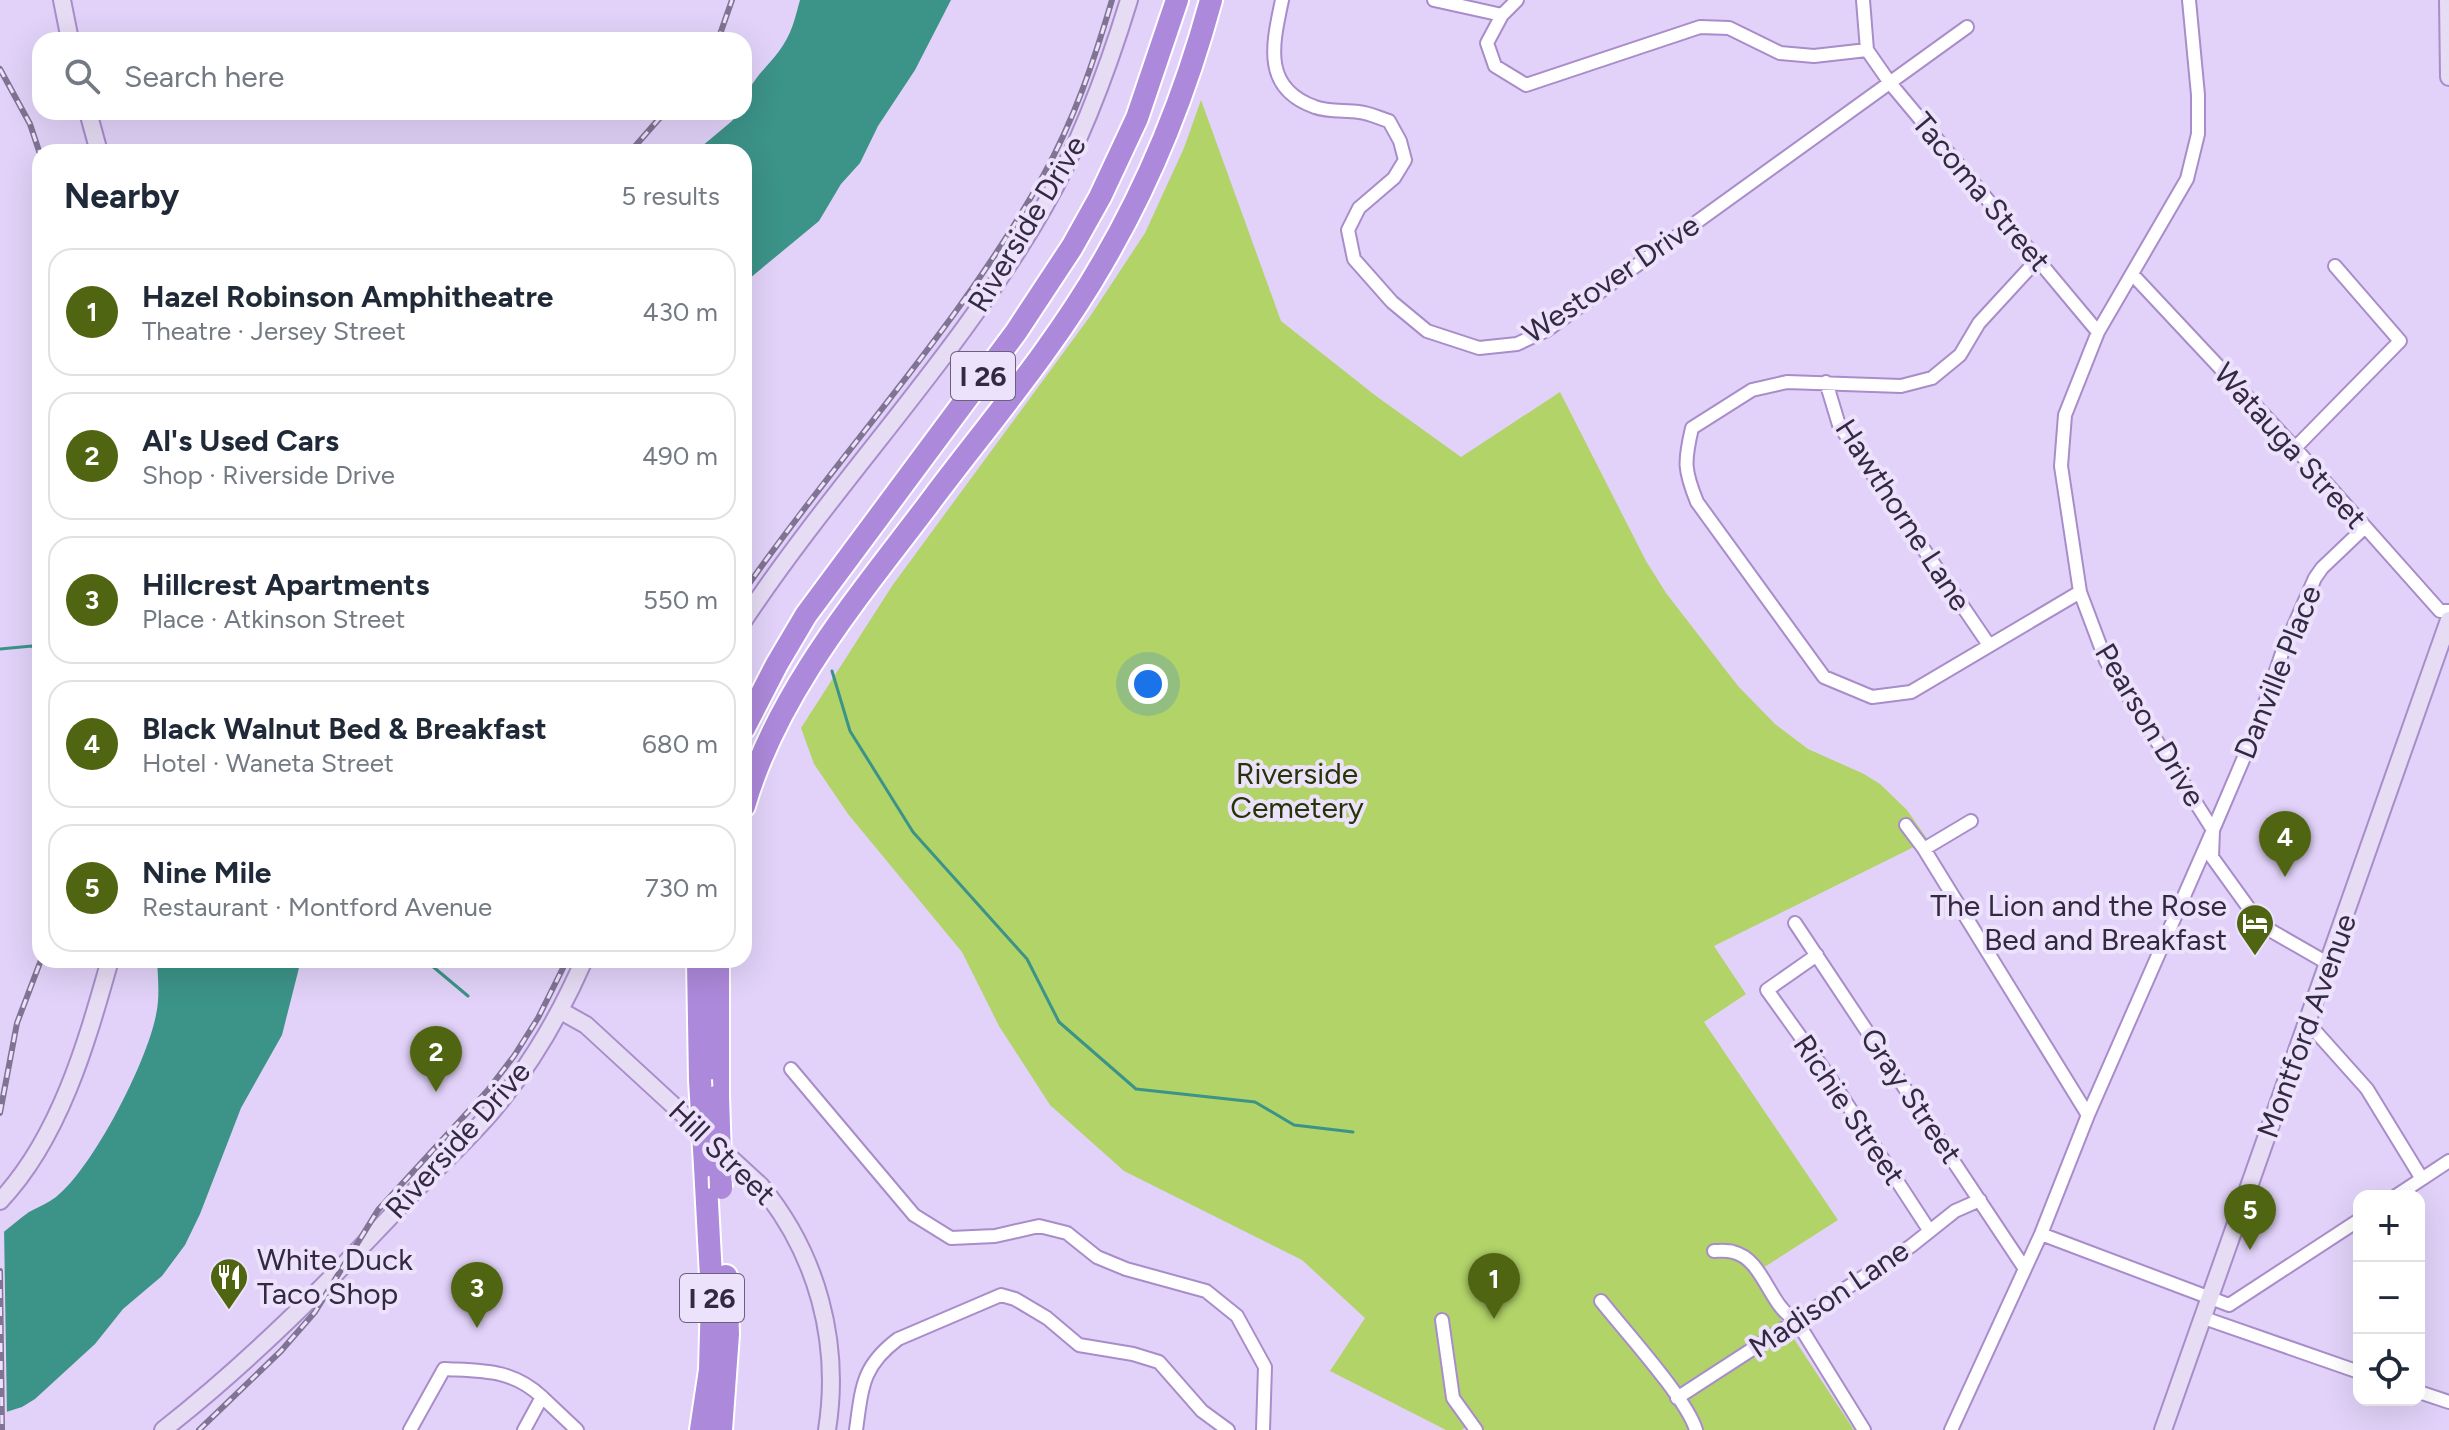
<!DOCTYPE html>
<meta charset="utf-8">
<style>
body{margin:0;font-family:Figtree,sans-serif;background:#f6f6f7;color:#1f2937}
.controls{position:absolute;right:24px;bottom:24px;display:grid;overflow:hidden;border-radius:16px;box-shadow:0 8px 32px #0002}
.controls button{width:72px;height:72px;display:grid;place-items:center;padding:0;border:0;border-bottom:2px solid #e0e1e3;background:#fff;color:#1f2937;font:40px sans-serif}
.you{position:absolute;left:1148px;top:684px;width:28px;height:28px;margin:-20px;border:6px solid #fff;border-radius:50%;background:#1a73e8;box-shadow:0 0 0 12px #1a73e833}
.badge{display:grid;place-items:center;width:52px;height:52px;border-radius:50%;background:#4f6512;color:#fff;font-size:26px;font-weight:700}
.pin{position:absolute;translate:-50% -66px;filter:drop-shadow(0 2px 4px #0008)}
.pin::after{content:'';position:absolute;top:42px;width:28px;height:24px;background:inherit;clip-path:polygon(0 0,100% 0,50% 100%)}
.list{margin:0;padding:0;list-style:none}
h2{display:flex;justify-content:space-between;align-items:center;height:104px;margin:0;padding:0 32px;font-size:34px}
h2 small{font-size:26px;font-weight:400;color:#747a83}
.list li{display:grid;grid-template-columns:52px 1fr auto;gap:24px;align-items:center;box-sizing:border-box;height:128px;margin:0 16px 16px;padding:0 16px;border:2px solid #e0e1e3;border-radius:24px}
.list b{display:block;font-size:30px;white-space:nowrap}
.list p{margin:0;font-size:26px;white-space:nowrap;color:#747a83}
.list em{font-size:26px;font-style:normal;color:#747a83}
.icon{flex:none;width:44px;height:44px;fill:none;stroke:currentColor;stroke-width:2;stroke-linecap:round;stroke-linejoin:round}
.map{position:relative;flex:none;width:2449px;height:1430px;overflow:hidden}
.search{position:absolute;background:#fff;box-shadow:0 8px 32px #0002;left:32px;top:32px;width:720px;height:88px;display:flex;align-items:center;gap:20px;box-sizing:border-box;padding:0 28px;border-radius:24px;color:#747a83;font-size:30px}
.panel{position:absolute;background:#fff;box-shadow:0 8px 32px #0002;left:32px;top:144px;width:720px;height:824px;border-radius:24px}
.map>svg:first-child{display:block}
</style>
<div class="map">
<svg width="2449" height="1430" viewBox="0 0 2449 1430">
<rect width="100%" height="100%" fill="#e2d2f9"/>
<path fill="#b1d368" d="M1201,100L1281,321L1376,396L1461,457L1560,392L1646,561L1666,593L1738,686L1775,724L1808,749L1864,774L1880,784L1907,810L1928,840L1714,946L1746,994L1704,1022L1838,1220L1752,1275L1854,1430H1484L1476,1419L1462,1430H1446L1330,1371L1365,1318L1302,1260L1124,1171L1050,1105L999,1026L962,952L848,814L814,764L801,728L892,586L1091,315L1145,233L1184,148Z"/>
<path fill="#3c9388" d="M800,0H951L915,70L878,126L860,163L841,184L819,221L744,283V152H695L732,121L737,112H744C744,81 771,67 785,42C793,29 796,14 800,0Z
M157,960H301L282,1035L241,1108L200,1214L185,1245L162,1276L123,1309L95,1344L35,1399L22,1407L0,1414V1235C10,1227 19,1219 29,1212C38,1207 48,1203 56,1197C93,1168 147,1062 156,1015C160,997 158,978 157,960Z"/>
<path fill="#e2d2f9" d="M4,1227L7,1416L0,1418V1230Z"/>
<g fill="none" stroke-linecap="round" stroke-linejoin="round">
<path stroke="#3c9388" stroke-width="3" d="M0,649L32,646L40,653
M832,671L850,731L913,832L1027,959L1059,1022L1136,1089L1255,1102L1294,1125L1353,1132
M425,960L468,996"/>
<defs>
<path id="street" d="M1282,0C1273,43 1261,88 1315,107C1328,112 1345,110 1359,112C1369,113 1379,118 1389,121L1400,141L1405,160L1394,178L1359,208L1348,230L1354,259L1392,302L1427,331L1479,348L1517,344L1547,330L1967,27
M1434,0L1502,15
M1517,0L1502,15L1487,43L1495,66L1526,85L1700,27L1729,28L1780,53L1814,56L1867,50
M1863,0L1867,50L1890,83L2098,332
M2037,260L1979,323L1960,355L1932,378L1901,386L1787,382L1752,390L1692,428C1684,462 1684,470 1697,502L1824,677L1872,697L1911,692L2080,592
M2133,275L2295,448L2440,611H2449
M1826,382L1839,425L1989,645
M2295,448L2400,341L2335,266
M1906,825L1924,849L2088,1115
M1924,849L1971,821
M1795,923L2025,1269
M1817,955L1767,990L1830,1078L1929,1230
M2329,964L2261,925L2212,857L2213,830L2257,727L2282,653L2315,578L2322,568L2364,528
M2308,1023L2367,1089L2422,1179
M791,1069L914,1215L951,1238L995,1236L1039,1226L1067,1233L1097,1257L1126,1269L1206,1291L1237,1316L1265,1367L1263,1430
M2396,1196L2449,1161
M2041,1234L2229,1305L2359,1220
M1714,1251C1720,1251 1727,1250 1733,1252C1764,1259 1769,1307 1796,1320L1864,1430
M1601,1301C1624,1330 1687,1399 1696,1430
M2204,1318L2359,1372
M1442,1320L1453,1398L1476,1430
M2419,1392L2449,1402
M542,1397L577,1430
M1677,1398L1911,1246L1955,1211L1980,1200
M410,1430L444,1369C483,1371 512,1369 542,1397L524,1430
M856,1430C862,1387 862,1366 898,1339L1001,1295L1015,1299L1047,1318L1079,1345L1133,1354L1159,1362L1202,1411L1228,1430
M1951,1430L2041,1234L2088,1115L2213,830L2106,661L2080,592L2061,466L2065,415L2098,332L2187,179L2198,134V95L2189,0"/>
<path id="secondary" d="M62,0L70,40
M2448,0L2449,77
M88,112L99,152
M744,620C838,479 959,355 1044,207C1081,142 1107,72 1129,0
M561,1011L586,1025L761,1186C817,1254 841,1342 827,1430
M0,1201C60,1138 87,1041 110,960
M163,1430C251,1361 329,1282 405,1201C434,1170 466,1142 493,1110C532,1064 560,1015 584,960
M2163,1430L2449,620"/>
<path id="highway" d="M744,728L777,664L806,615L1016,332L1072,247L1100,197L1137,118L1177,0
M744,806C778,689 862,593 933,498C991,421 1055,346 1103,262C1151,180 1186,92 1211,0
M698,960L700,1080
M718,960V1096
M701,1430L710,1370L712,1295L705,1166
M721,1430L728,1334L726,1276"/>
</defs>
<use href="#street" stroke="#a88dca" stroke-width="16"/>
<use href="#secondary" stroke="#a88dca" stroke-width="20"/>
<use href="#highway" stroke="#fff" stroke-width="26"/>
<use href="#street" stroke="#fff" stroke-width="12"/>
<use href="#secondary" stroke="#e6dcf4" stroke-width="16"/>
<use href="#highway" stroke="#ad89db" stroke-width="22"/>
<defs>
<path id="rail" d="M718,40L732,0
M0,69L30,124L40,154
M630,152L665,112
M744,591C841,451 960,326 1043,176C1074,120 1094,61 1112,0
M0,1113L17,1023L41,960
M0,1271L2,1430
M199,1430L281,1351L315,1312L378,1210L488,1090L514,1056L538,1018L567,960"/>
</defs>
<use href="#rail" stroke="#817393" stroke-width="6"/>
<use href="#rail" stroke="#ece2fc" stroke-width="3" stroke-dasharray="9" stroke-linecap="butt"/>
<defs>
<path id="highway-bridge" d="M700,1080L705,1166
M718,1096L721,1188"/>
</defs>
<use href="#highway-bridge" stroke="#fff" stroke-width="26" stroke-linecap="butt"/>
<use href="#highway-bridge" stroke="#ad89db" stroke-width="22"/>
</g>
<defs>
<symbol id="hotel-pin" viewBox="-11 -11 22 30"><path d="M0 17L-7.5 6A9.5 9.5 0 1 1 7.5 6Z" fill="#4f6512" stroke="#ece2fc"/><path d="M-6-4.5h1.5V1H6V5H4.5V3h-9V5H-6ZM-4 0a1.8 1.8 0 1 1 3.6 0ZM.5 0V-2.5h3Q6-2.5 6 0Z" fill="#fff"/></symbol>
<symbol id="restaurant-pin" viewBox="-11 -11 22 30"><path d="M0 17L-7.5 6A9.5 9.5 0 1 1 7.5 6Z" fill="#4f6512" stroke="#ece2fc"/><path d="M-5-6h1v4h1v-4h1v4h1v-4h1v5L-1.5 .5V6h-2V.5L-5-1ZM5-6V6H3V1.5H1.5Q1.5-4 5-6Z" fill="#fff"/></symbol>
</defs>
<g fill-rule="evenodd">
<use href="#hotel-pin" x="2233" y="901" width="44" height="60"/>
<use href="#restaurant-pin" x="207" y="1255" width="44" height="60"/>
</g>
<g text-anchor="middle" stroke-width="8" stroke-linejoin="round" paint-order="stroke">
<g fill="#ece2fc" stroke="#6b607a" stroke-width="2">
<rect x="951" y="352" width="64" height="48" rx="6"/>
<rect x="680" y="1274" width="64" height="48" rx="6"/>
</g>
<g font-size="28" font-weight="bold" fill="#342942">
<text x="983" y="386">I 26</text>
<text x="712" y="1308">I 26</text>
</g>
<g font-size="30" fill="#342942" stroke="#ece2fc">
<text transform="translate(1981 192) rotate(50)" y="10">Tacoma Street</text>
<text transform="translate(1027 224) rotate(-59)" y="10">Riverside Drive</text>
<text transform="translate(1611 279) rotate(-34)" y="10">Westover Drive</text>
<text transform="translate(2290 446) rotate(48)" y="10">Watauga Street</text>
<text transform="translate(1903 515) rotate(57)" y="10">Hawthorne Lane</text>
<text transform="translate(2278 672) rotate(-68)" y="10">Danville Place</text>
<text transform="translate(2150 725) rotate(59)" y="10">Pearson Drive</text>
<text transform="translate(2307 1026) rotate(-70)" y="10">Montford Avenue</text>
<text transform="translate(1911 1096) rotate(56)" y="10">Gray Street</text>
<text transform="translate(1849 1110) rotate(56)" y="10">Richie Street</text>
<text transform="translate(458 1140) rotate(-48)" y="10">Riverside Drive</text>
<text transform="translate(722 1153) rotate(44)" y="10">Hill Street</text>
<text transform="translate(1829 1299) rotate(-34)" y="10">Madison Lane</text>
</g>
<g font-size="30" fill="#273406" stroke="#ece2fc">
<text x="1297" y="784">Riverside<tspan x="1297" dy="34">Cemetery</tspan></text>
</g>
<g font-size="30" fill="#342942" stroke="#ece2fc" text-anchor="end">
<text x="2227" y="916">The Lion and the Rose<tspan x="2227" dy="34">Bed and Breakfast</tspan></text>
<text x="257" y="1270" text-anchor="start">White Duck<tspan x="257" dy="34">Taco Shop</tspan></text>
</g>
</g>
</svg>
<div class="controls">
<button>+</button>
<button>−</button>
<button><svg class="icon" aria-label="locate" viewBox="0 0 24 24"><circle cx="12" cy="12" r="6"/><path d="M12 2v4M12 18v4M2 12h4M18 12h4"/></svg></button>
</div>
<div class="you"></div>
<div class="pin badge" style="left:1494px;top:1319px">1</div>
<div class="pin badge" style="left:436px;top:1092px">2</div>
<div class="pin badge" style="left:477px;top:1328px">3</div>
<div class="pin badge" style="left:2285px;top:877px">4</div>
<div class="pin badge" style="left:2250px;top:1250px">5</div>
<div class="search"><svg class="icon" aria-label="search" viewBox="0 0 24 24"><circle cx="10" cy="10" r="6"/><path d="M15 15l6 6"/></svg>Search here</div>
<section class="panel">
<h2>Nearby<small>5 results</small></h2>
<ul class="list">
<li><span class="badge">1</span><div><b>Hazel Robinson Amphitheatre</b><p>Theatre · Jersey Street</p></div><em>430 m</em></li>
<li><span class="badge">2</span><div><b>Al's Used Cars</b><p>Shop · Riverside Drive</p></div><em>490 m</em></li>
<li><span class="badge">3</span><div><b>Hillcrest Apartments</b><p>Place · Atkinson Street</p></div><em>550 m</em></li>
<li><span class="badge">4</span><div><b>Black Walnut Bed &amp; Breakfast</b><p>Hotel · Waneta Street</p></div><em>680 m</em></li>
<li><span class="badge">5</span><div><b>Nine Mile</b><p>Restaurant · Montford Avenue</p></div><em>730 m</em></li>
</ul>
</section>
</div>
